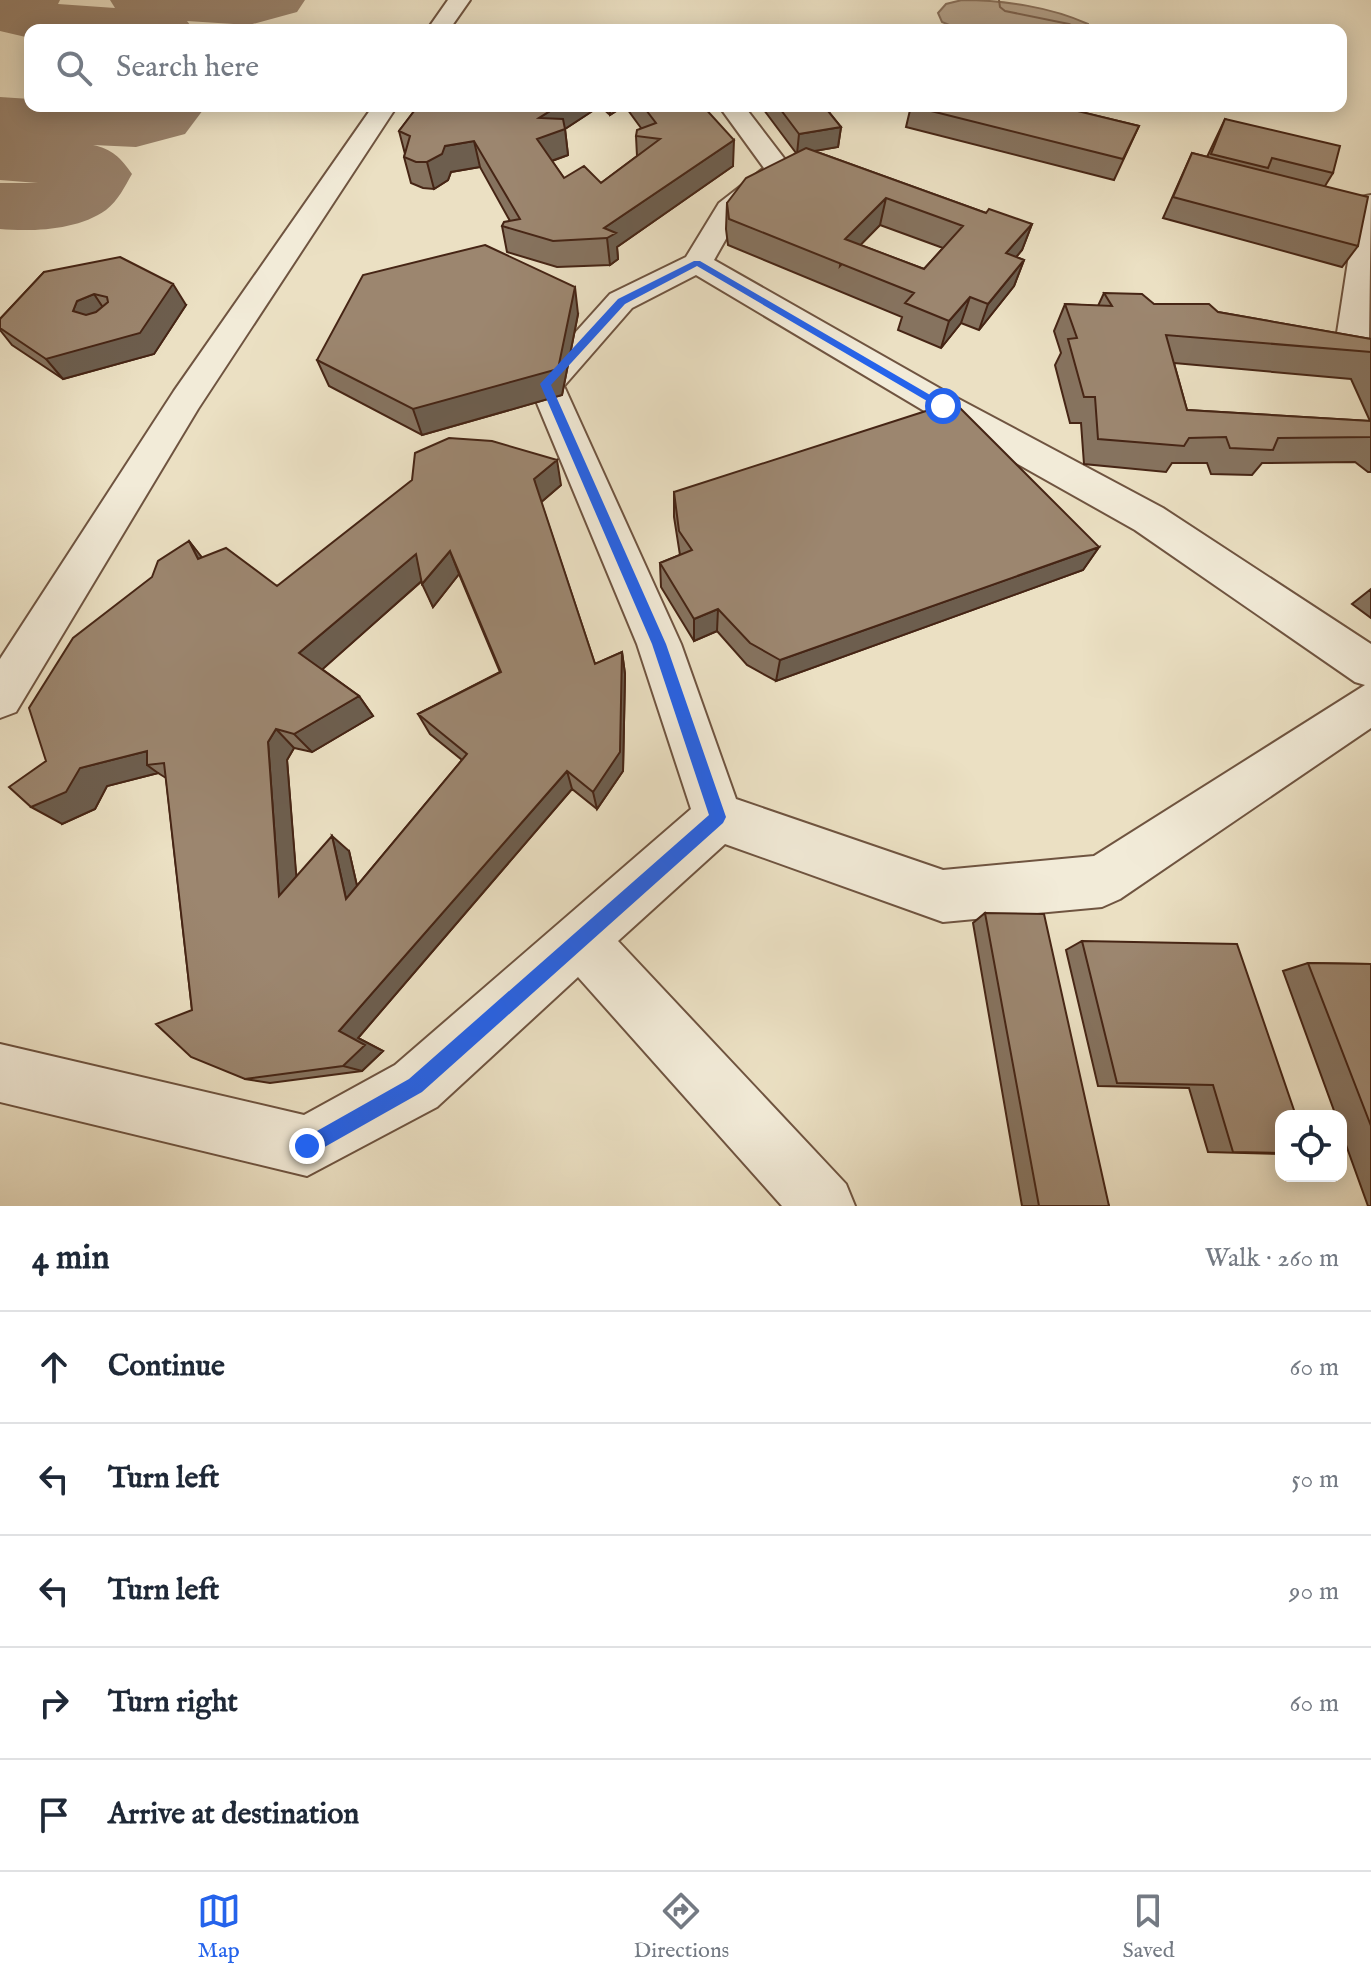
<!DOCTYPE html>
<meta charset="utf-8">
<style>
body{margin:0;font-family:"IM FELL English",serif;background:#f6f6f7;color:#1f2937}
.controls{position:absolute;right:24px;bottom:24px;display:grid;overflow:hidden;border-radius:16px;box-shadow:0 4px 20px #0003}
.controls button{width:72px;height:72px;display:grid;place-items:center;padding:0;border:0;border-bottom:2px solid #e0e1e3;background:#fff;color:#1f2937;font:40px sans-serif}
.stop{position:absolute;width:24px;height:24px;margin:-18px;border:6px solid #2563eb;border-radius:50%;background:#fff}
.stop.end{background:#2563eb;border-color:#fff;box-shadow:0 2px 8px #0008}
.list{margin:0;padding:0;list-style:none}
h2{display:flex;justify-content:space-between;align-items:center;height:104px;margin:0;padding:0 32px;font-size:34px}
h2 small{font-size:26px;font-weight:400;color:#747a83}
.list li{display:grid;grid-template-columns:52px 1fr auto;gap:24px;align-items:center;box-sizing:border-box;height:112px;padding:0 32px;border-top:2px solid #e0e1e3}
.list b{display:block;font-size:30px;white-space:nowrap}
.list em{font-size:26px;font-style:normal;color:#747a83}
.icon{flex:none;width:44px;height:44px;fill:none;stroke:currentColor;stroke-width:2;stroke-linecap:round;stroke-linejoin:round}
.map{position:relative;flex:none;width:1371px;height:1206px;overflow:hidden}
.search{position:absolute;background:#fff;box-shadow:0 4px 20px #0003;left:24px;right:24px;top:24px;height:88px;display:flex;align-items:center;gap:20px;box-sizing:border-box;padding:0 28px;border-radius:16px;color:#747a83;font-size:30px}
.sheet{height:664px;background:#fff}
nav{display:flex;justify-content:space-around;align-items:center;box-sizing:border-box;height:112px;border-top:2px solid #e0e1e3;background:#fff;font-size:22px;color:#747a83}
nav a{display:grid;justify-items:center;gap:4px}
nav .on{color:#2563eb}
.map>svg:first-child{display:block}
</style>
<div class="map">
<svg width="1371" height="1206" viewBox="0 0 1371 1206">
<rect width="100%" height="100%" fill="#ebe0c3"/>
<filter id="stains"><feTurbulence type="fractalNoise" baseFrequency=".0025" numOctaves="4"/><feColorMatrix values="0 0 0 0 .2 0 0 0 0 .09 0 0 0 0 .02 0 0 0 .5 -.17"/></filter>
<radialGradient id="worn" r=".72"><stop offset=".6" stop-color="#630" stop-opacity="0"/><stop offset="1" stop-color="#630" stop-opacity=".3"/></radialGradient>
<path fill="#b3a088" stroke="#876f5a" stroke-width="2" d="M962,0C1003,0 1051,7 1088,24V30H961L942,22L938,13L946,4Z"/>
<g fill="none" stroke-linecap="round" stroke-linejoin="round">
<path stroke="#7c624e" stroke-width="2" d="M999,0L1000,7L1005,11L1069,24L1080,30"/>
<path fill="#98826c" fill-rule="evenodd" d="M0,0H60L58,4L115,8L110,0H305L297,12L249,25L187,21L194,30H30V38L0,31Z
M0,97L30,99V106H206L185,134L136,147L93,145C112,149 121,158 132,174C125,186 118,201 106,210C78,230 33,232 0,229V183H38L0,180Z"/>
<defs>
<path id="minor" d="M448,0H470L449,30H427Z
M373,106H397L198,409L16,712L0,718V659L174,391Z
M719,106H744L793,170L740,214L714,260L955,397L1163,508L1371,644V728L1120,899L1102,907L943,922L725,844L618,941L846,1184L855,1206H782L578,977L437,1107L307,1176L0,1102V1044L304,1115L395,1065L691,809L637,644L529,384L610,294L686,257L719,203L764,168ZM696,275L931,415L1135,530L1355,682L1365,685L1094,856L943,870L736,799L681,644L564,386L632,308Z
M1371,195L1369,340L1371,364L1340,354L1335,346L1357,203L1361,197Z"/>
</defs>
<use href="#minor" stroke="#6f5440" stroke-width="4"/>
<use href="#minor" fill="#f2ebd8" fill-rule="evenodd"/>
</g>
<path fill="#86735f" stroke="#462515" stroke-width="2" fill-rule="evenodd" d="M418,106H624L610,115L600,106L565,129L568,155L552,161L564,178L601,183L637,156L636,136L641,128L625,106H703L733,166L617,247L618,259L610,265L557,267L507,252L502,226L510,221L480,167L451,172L448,180L434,189L423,188L411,183L404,157L405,154L399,131Z
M761,106H824L841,127L838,147L814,151L986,213L1032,224L1022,250L1016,257L1024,260L1014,286L979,330L961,323L941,348L898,330L902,317L728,245L726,229L727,203L796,153ZM880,225L943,248L924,269L860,245Z
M911,106H1065L1064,108L1139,126L1114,180L906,127Z
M1225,119L1333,173L1325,186L1358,246L1342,267L1163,218L1192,153L1207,157Z
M44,272L186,305L154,354L63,379L12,345L0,330V319Z
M1104,293L1154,304L1218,312L1371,339V472H1368L1355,462L1262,463L1252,475L1211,474L1207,463H1172L1166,472L1084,464L1081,423H1070L1055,365L1061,353L1054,331L1065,304L1098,306ZM1174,363L1351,379L1370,421L1187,410Z
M578,314L562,395L422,435L329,386L317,360Z
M561,485L541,502L595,664L622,652L625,674L623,771L597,809L572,789L358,1038L383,1051L362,1071L270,1083L245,1079L192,1010L166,778L158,773L107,786L95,809L62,824L46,761L189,541L202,558L277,586ZM459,574L500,672L418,714L430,734L462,760L357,886L349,851L296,876L287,760L294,748L312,752L373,716L359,696L322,669L422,581L433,607Z
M674,492L1099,547L1083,570L776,681L747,665L717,631L694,641L661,587L660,563L680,555L674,517Z
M1371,589V618L1352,604Z
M985,913L1109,1206H1022L973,923Z
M1082,941L1281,1116V1154L1208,1152L1189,1088L1098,1086L1066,950Z
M1308,963L1371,964V1206H1368L1341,1131V1116H1336L1283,971Z"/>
<path fill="#6d5e4e" stroke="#462515" stroke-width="2" d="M558,106H600L565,129L568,155L540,165L537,139L539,118Z
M610,106H624L610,115Z
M841,127L838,147L797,154L799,134Z
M734,140L733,166L617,247L618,259L610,265L607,238L604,228Z
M474,141L480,167L451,172L448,180L434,189L427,162L445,146Z
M886,198L880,225L840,266L845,239Z
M1032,224L1022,250L997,280L1006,253Z
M1024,260L1014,286L979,330L988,304Z
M173,284L186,305L154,354L63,379L46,359Z
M575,287L578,314L562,395L422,435L413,409Z
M94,294L108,315L92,321L73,311L77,301Z
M970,297L961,323L941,348L949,321Z
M557,460L561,485L539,504L534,479Z
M189,541L208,565L198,559Z
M1099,547L1083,570L776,681L780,660Z
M450,551L459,574L433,607L422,584Z
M416,554L426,577L316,675L299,653Z
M718,609L717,631L694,641V619Z
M622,652L625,674L623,771L597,809L593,792Z
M359,696L373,716L312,752L294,734Z
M276,729L294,748L287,760L299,909L279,896L268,742Z
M147,751V765L158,773L107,786L95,809L62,824L31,807L80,768Z
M567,771L572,789L358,1038L383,1051L362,1071L343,1066L339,1031Z
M332,836L349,851L363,912L346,899Z"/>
<path fill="#9c866f" stroke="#462515" stroke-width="2" fill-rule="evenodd" d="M418,106H558L539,118L563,119L565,129L537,139L564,178L584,166L601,183L660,139L636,136L637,130L656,123L643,106H703L734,140L604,228L616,233L607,238L553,241L502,226L504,222L520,219L474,141L445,146L442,154L427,162H416L404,157L410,136L399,131Z
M778,106H824L841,127L799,134Z
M911,106H1061V107L1139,126L1123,159Z
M1225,119L1340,146L1333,173L1272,158L1268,168L1211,154Z
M806,148L986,213L989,209L1032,224L1006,253L1024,260L988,304L970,297L949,321L905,303L914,293L729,219L727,203L746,178ZM886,198L963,226L924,269L845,239Z
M1192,153L1368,197L1358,246L1173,197Z
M485,245L575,287L558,369L413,409L317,360L363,275Z
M120,257L173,284L140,333L46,359L0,328V319L44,272ZM94,294L107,297L108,302L96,312L86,315L73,311L77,301Z
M1104,293L1142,294L1154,304H1209L1218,312L1371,339V352L1166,335L1187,410L1371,421V437L1278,438L1273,450L1230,448L1226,437L1189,438L1184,446L1098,439L1095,397H1084L1068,339L1077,338L1065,304L1112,306Z
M954,402L1099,547L780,660L750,643L718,609L694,619L660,563L692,550L679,531L674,492Z
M449,438L492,441L557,460L534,479L595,664L622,652L620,752L593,792L567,771L339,1031L365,1045L343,1066L245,1079L191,1057L156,1024L192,1010L164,763L147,765V751L80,768L66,792L31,807L9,787L46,761L29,708L73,638L152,577L158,561L189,541L198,559L226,548L277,586L412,480L415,453ZM450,551L501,672L418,714L467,754L346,899L332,836L279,896L268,742L276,729L294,734L359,696L299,653L416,554L422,584Z
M985,913L1044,914L1109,1206H1039Z
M1082,941L1237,944L1296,1116H1281V1153L1233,1152L1213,1085L1117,1083Z
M1308,963L1371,964V1126Z"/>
<path fill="#2563eb" d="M694,261H700L949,406L939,408L697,266L625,304L551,385L666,644L726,817L723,823L422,1092L314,1153L307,1156L301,1153L298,1146L301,1140L409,1079L709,815L652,644L540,384L618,299Z"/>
<rect width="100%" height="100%" filter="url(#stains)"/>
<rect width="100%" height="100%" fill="url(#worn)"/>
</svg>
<div class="controls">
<button><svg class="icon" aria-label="locate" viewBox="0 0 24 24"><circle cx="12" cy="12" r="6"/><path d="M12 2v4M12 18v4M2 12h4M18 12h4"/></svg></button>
</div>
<div class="stop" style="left:943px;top:406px"></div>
<div class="stop end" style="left:307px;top:1146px"></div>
<div class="search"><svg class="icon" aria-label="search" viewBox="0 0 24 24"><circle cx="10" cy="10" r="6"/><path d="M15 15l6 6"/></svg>Search here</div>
</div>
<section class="sheet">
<h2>4 min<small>Walk · 260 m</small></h2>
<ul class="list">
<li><svg class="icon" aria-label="ahead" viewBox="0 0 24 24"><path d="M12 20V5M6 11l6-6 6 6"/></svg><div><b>Continue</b></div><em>60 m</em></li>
<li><svg class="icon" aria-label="left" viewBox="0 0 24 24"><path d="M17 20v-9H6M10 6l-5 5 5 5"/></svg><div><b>Turn left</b></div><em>50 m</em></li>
<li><svg class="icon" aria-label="left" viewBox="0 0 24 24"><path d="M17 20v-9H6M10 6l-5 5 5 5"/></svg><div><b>Turn left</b></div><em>90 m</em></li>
<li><svg class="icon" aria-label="right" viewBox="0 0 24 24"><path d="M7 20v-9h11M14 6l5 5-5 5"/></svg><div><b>Turn right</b></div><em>60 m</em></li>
<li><svg class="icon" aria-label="arrive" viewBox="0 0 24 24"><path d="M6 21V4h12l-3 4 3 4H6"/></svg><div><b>Arrive at destination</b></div></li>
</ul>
</section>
<nav>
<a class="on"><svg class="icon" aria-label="map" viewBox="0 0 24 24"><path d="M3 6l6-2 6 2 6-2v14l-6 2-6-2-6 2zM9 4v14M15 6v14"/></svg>Map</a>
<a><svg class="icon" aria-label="directions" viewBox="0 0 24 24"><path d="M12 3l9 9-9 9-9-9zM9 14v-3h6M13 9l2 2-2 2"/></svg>Directions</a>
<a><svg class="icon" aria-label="saved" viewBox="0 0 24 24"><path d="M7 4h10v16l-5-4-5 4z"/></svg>Saved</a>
</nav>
